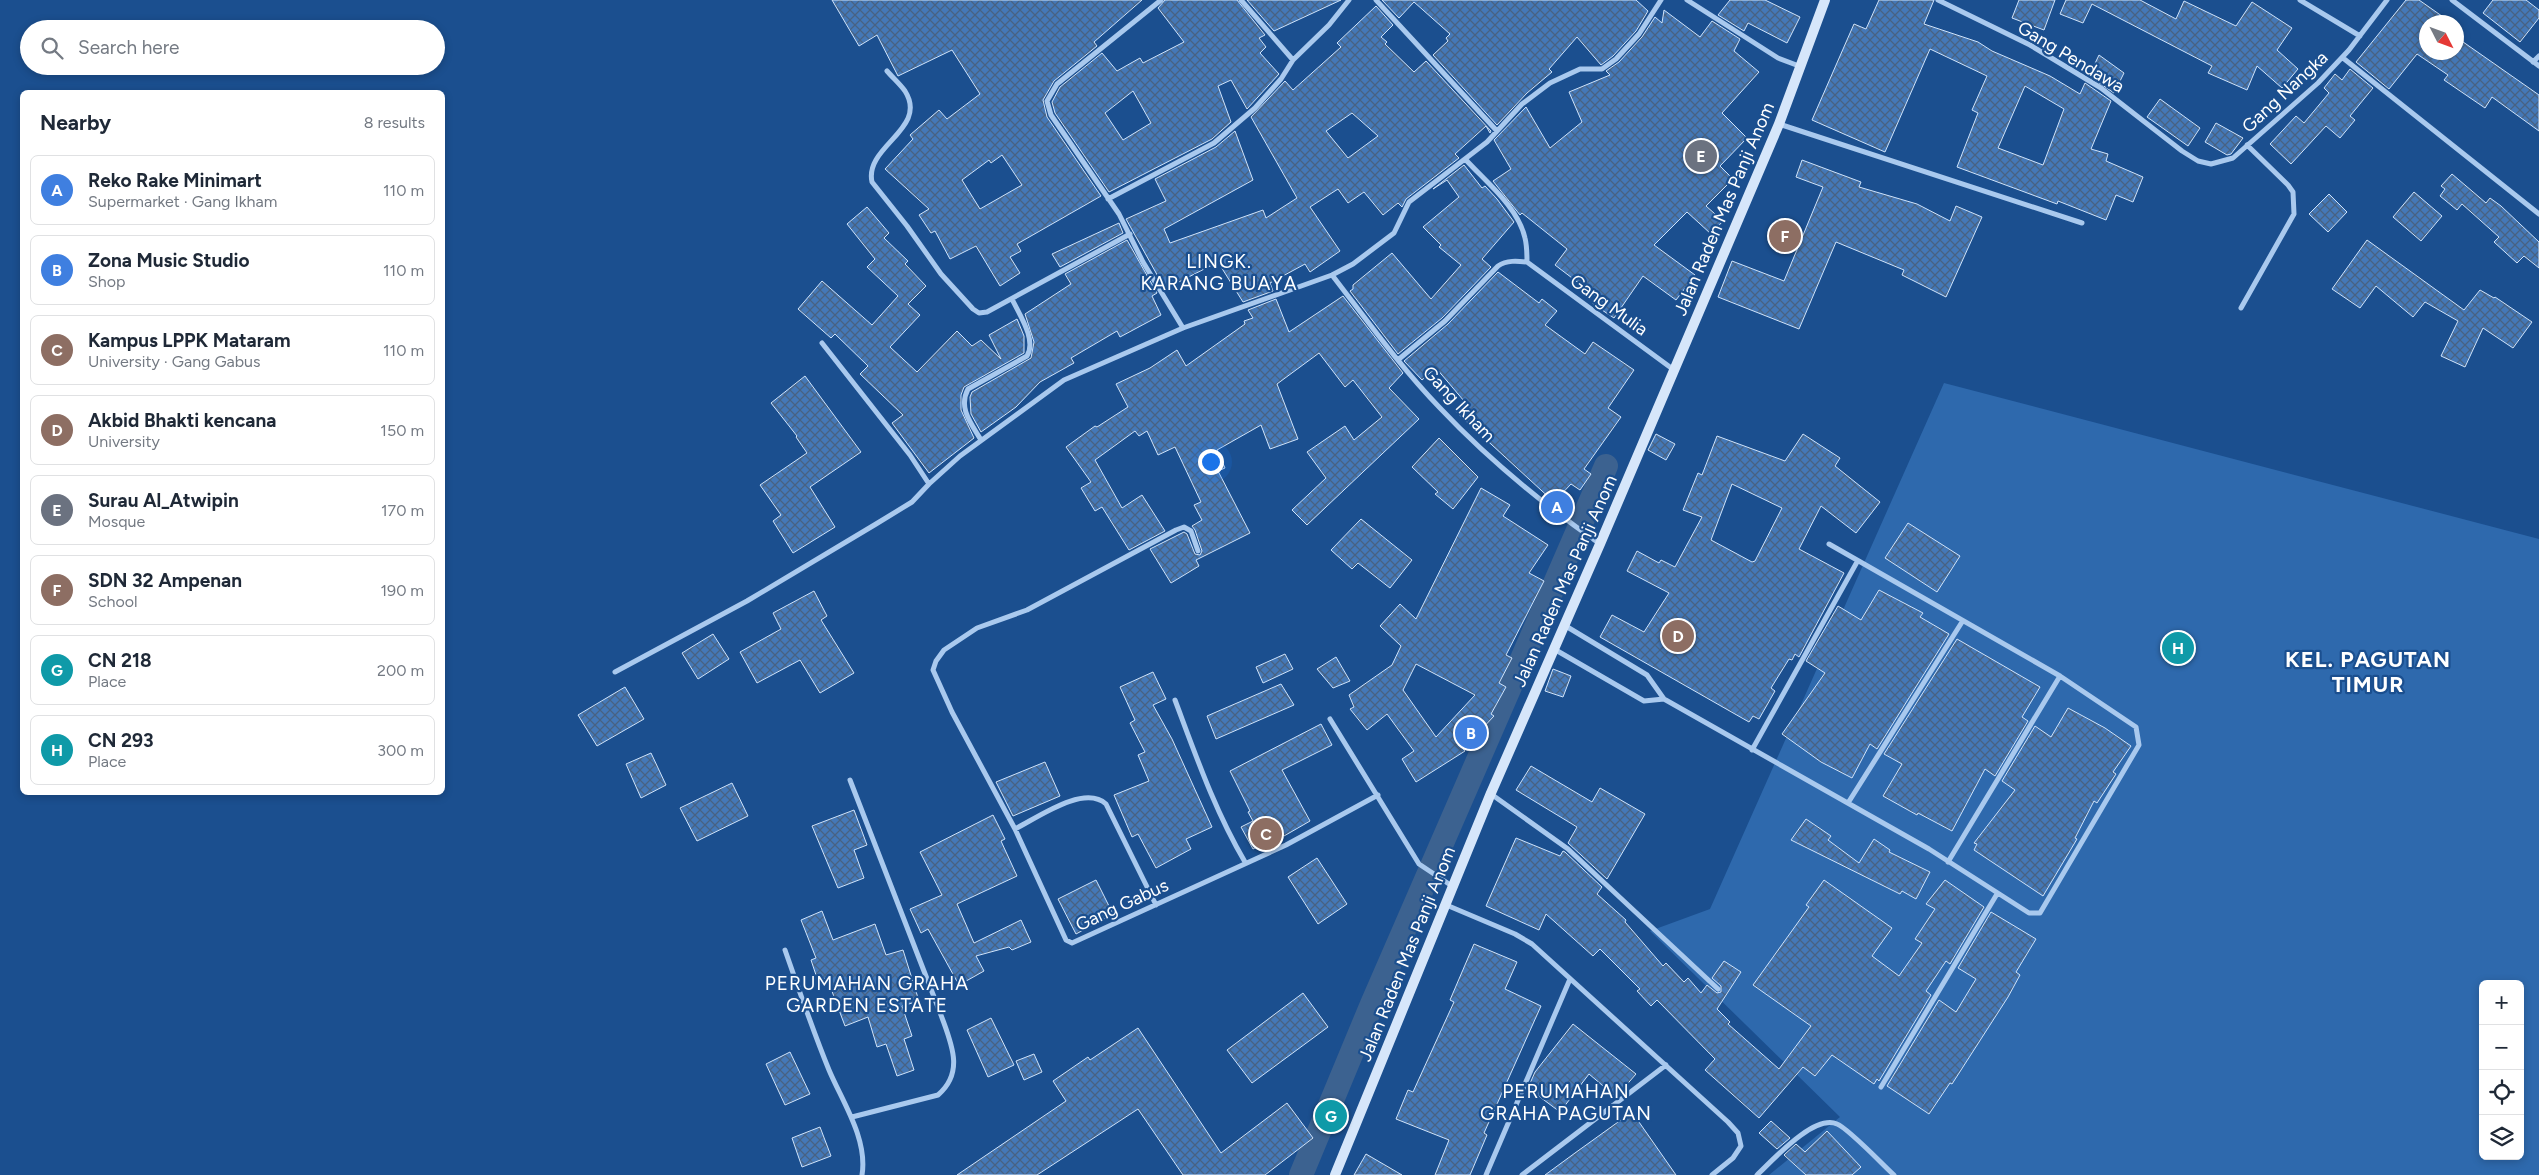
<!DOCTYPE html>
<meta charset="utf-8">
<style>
body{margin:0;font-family:Figtree,sans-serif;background:#f6f6f7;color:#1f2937}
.controls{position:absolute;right:15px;bottom:15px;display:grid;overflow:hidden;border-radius:8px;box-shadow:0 2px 8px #0003}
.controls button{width:45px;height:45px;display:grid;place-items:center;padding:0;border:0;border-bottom:1px solid #e0e1e3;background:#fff;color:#1f2937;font:25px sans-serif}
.compass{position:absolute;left:2419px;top:15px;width:45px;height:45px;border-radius:50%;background:#fff;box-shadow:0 2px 8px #0003;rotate:132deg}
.you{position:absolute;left:1210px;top:461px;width:18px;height:18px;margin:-12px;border:4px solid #fff;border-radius:50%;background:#1a73e8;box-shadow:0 0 0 8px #1a73e833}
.badge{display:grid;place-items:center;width:32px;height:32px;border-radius:50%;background:#84754c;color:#fff;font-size:16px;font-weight:700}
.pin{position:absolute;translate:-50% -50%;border:2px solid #fff;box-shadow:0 1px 5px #0006}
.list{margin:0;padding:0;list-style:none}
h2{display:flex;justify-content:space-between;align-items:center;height:65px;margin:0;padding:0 20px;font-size:21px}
h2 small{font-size:16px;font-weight:400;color:#747a83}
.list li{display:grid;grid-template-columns:32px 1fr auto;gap:15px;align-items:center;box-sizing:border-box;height:70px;margin:0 10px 10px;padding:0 10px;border:1px solid #e0e1e3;border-radius:8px}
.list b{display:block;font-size:19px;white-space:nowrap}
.list p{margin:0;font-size:16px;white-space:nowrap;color:#747a83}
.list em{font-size:16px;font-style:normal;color:#747a83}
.icon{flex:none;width:28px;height:28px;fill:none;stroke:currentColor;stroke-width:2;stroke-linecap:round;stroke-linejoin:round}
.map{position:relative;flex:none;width:2539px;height:1175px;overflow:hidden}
.search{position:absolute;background:#fff;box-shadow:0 2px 8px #0003;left:20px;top:20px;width:425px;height:55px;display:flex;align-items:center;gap:12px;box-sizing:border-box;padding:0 18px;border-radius:28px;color:#747a83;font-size:19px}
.panel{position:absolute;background:#fff;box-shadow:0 2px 8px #0003;left:20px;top:90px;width:425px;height:705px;border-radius:8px}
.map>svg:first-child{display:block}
</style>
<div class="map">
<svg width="2539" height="1175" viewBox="0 0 2539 1175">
<defs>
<pattern id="building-cross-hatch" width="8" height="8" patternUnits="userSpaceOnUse" patternTransform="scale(1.25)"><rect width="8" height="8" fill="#4478b7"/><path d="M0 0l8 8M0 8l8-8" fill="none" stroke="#486282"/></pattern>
</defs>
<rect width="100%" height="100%" fill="#1b4f8f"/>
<path fill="#2e69ad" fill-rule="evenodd" d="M1944,383L2539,539V1175H1769L1840,1117L1650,931L1710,909ZM2483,984H2520V1156H2483Z"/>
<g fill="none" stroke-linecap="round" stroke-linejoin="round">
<path stroke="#3c6290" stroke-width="24" d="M1301,1175L1372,1004L1606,466"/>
</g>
<path fill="url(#building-cross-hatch)" stroke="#cfe3fa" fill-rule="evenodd" d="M832,0H1142L1094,42L1097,46L1054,81L1043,100L1047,117L1101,196L1017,244L1021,251L1010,257L1020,273L1000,286L976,246L950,259L935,231L931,233L919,215L929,209L885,169L913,139L910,135L939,110L947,119L980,94L952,50L898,76L877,35L859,46ZM1002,155L1022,185L980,209L962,180L989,160L991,163Z
M1165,0H1237L1265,35L1259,38L1266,47L1260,53L1279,74L1247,109L1231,80L1218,86L1231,122L1212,139L1109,192L1055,113L1052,102L1060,87L1102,53L1117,71L1140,58L1143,63L1184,42L1158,8ZM1133,91L1151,123L1123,140L1105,113Z
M1247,0H1341L1274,31Z
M1382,0H1636L1648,11L1636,31L1613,56L1601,65L1577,37L1549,69L1552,72L1527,93L1497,125L1433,55L1448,41L1446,38L1450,34L1414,2L1399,18Z
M1730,0H1765L1800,17L1787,43L1748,23L1744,31L1718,15Z
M1879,0H1934L1924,24L1978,42L1992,51L2050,76L2080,94L2085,83L2111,101L2091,149L2108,154L2106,161L2143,177L2133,202L2116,195L2106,220L2058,201L2057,204L1957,167L1978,113L1972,110L1987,76L1930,49L1885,152L1812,120L1854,24L1866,29ZM2025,86L2064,109L2043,165L1998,148Z
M2019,0H2055L2044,30L2012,18Z
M2066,0H2140L2176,19L2184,1L2236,26L2252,2L2292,28L2277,50L2298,69L2282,88L2257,66L2247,90L2208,73L2212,66L2092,4L2083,23L2060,14Z
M2406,0H2419L2449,21L2426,22V52H2456V37L2539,95V131L2492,97L2485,108L2444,80L2448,75L2417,54L2389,89L2356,62Z
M2493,0H2526L2539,10V18L2520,42L2483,13Z
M1376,6L1393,25L1381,37L1387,42L1385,44L1414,72L1426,61L1491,131L1490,133L1486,126L1455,154L1459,158L1406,199L1402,207L1398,203L1383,215L1364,192L1348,203L1338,189L1310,207L1340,251L1310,272L1305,264L1270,283L1273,291L1243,302L1218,262L1165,289L1126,219L1166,201L1155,179L1216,147L1235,131L1253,180L1164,229L1170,243L1263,210L1266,218L1297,198L1251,117L1285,81L1293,90L1341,47L1337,43ZM1352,113L1378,136L1348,158L1326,131Z
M1664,10L1700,37L1712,21L1740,39L1734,51L1759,72L1722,113L1747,138L1720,166L1733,179L1706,206L1723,221L1711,234L1687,212L1654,245L1695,275L1676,300L1643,276L1614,318L1593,304L1597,297L1555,265L1567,249L1522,213L1520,215L1493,181L1511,169L1494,140L1526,107L1550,148L1582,122L1569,92L1610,75L1606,71L1619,62L1642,37L1655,17L1662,23Z
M2099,55L2124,73L2114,93L2089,76Z
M2350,69L2373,88L2350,116L2355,120L2340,138L2326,126L2291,164L2270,144L2296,116L2304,123L2329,93L2324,88L2335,74L2342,80Z
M2160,99L2200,128L2188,146L2147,117Z
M2216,123L2243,138L2231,154L2227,155L2205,142Z
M1802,160L1861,182L1859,187L1917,204L1950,221L1956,206L1982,217L1946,297L1902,275L1904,270L1836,242L1799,329L1718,297L1732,261L1784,281L1823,187L1796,177Z
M1464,165L1482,188L1485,186L1497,199L1514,222L1482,259L1491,267L1442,318L1398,354L1350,291L1353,289V285L1392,253L1431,299L1461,265L1439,247L1441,245L1423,227L1459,197L1447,180L1433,189Z
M2452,174L2486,203L2490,198L2501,206L2539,242V268L2524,256L2517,263L2494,242L2499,237L2462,204L2457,210L2440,196L2445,189L2441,186Z
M2414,192L2442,216L2421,241L2393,217Z
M2329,194L2347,212L2328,232L2309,214Z
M867,207L889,233L884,238L908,261L905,264L926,286L908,304L920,315L890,347L917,372L957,331L972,346L981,340L1001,359L989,335L1017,319L1024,336V353L964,387L961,395V410L974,438L929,473L892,423L903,415L860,374L868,366L835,334L831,338L798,309L822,281L872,325L898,296L867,267L875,259L847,224Z
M1119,223L1123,233L1060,267L1052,254Z
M1127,240L1157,293L1152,296L1161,315L1120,337L1117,331L1071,358L1074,363L1040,382L1016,407L981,432L971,414L970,397L972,392L1031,358L1034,342L1025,314L1071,284L1065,274Z
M2367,240L2464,310L2480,290L2494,298L2495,297L2532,322L2513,348L2483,328L2465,367L2441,356L2458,321L2425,302L2413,317L2376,286L2360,308L2332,289Z
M1498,272L1539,303L1542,299L1557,311L1545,325L1585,354L1593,342L1634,370L1608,408L1621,417L1584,469L1591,474L1580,490L1571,484L1554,502L1455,411L1464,401L1436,368L1422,380L1404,361L1448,324Z
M1343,296L1403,373L1389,388L1419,419L1307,525L1292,510L1326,478L1307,452L1345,426L1354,440L1382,417L1353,380L1345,387L1319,353L1277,384L1298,439L1270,449L1261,425L1217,450L1225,468L1218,471L1250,533L1196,560L1199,566L1171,583L1150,549L1184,532L1187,534L1195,554L1200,555L1202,551L1195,530L1192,526L1202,520L1194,505L1201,502L1175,447L1158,455L1147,431L1139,436L1135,431L1095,460L1122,508L1142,495L1165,531L1129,550L1102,507L1095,511L1081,488L1091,482L1066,447L1095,426L1097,427L1128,407L1116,384L1150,368L1177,350L1186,366L1245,324L1244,321L1253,318L1248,310L1276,299L1289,332Z
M805,376L861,452L810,487L835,527L793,553L773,521L781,515L760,485L807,453L796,437L797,436L771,403Z
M1656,434L1675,444L1666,460L1648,450Z
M1803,434L1840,458L1835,466L1880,502L1856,533L1821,506L1799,549L1844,573L1799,657L1795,654L1792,660L1789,659L1771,688L1775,691L1759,719L1753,716L1749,722L1600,637L1612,615L1644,632L1669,593L1627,571L1637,551L1659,563L1661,560L1675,567L1702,517L1683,510L1698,473L1702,475L1717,436L1785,461ZM1732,484L1782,508L1755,561L1752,562L1711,540Z
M1439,438L1478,477L1453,509L1435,494L1438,492L1412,467Z
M1481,488L1510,505L1503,516L1548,545L1529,573L1544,581L1506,655L1512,658L1499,683L1506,687L1491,714L1494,716L1463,749L1465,751L1416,782L1402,759L1414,751L1387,714L1367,730L1350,709L1354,707L1349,695L1392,665L1401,646L1380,626L1400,604L1416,619ZM1416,664L1475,695L1436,737L1403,690Z
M1361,519L1412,560L1390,588L1358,563L1352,569L1331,550Z
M1908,523L1960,556L1937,592L1885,558Z
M1879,590L1923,613L1920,617L1949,634L1877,749L1870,744L1852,778L1821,762L1782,734L1825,673L1806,661L1838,606L1861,620Z
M814,591L827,616L821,620L854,673L820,693L800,660L757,683L740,652L781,629L773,613Z
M713,634L729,659L698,679L682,653Z
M1957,639L2040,687L2022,717L2028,721L1995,776L1985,769L1952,831L1918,813L1917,815L1883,796L1902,764L1884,754Z
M1285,654L1293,669L1263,683L1256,667Z
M1336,657L1350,681L1333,688L1317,669Z
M1553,669L1571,676L1563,697L1545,691Z
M1153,672L1166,699L1153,705L1172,739L1212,827L1186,839L1191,849L1156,868L1138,834L1132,837L1114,795L1149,781L1138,755L1145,752L1130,723L1135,720L1120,687Z
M1281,684L1294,705L1216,739L1207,716Z
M625,687L644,719L597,746L578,715Z
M2068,708L2105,728L2131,746L2113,772L2116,774L2097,803L2094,801L2075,838L2077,839L2043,896L1974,850L1977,844L1974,843L2015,790L2002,781L2035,726L2051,737Z
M1321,724L1332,745L1282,770L1310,821L1284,836L1282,834L1253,849L1241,827L1253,821L1248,812L1250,811L1230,771Z
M651,753L666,785L641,798L626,764Z
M1045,762L1060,796L1013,816L996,782Z
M1531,766L1592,802L1600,788L1645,814L1607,879L1568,843L1577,827L1516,790Z
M732,783L748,816L697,841L680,808Z
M854,810L867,845L854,850L864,878L838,888L812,826Z
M993,815L1005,839L1001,841L1017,876L957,904L974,943L1021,920L1031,942L1012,950L1009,947L976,956L984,971L959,985L928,929L921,933L910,909L942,895L920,852Z
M1806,819L1831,836L1828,840L1859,863L1874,839L1890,850L1889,852L1930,872L1916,899L1902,891L1900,894L1791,840Z
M1516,838L1560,856L1563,851L1565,852L1602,887L1597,894L1626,920L1625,922L1663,966L1666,963L1684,982L1688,978L1701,993L1707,985L1717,993L1721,992V986L1712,978L1724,961L1741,972L1717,1009L1730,1022L1728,1024L1779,1069L1811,1026L1753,985L1809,907L1806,905L1824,880L1892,928L1872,956L1899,976L1922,943L1915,939L1935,909L1926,904L1945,880L1984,907L1950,964L1946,961L1926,991L1931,995L1879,1081L1877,1079L1874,1084L1832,1055L1815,1076L1803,1067L1759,1118L1705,1070L1715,1059L1657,1000L1651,1006L1637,991L1640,989L1600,949L1593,956L1546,914L1539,930L1486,906Z
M1317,858L1347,904L1318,924L1288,877Z
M1096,880L1113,914L1076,934L1058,899Z
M822,911L833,940L875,924L886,955L903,950L919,1001L902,1006L912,1036L904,1039L914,1070L897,1076L886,1044L877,1047L868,1017L845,1026L827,978L818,981L811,960L816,958L801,920Z
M1991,912L2036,939L2016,972L2020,975L2008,997L1952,1084L1950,1083L1929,1114L1887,1086L1939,1000L1956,1012L1976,979L1958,968Z
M1474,944L1517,962L1505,989L1541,1006L1484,1133L1487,1135L1470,1175H1435L1449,1140L1396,1119L1408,1090L1413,1092L1454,1002L1450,1000Z
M1303,993L1328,1027L1252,1083L1227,1050Z
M991,1018L1014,1065L988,1077L967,1030Z
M1573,1024L1636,1074L1616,1097L1589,1074L1560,1112L1528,1088L1535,1072Z
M1138,1028L1221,1153L1287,1103L1313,1138L1265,1175H1183L1138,1109L1037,1175H957L1066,1101L1053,1081L1088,1057L1090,1060Z
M790,1052L810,1094L785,1105L766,1064Z
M1034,1054L1042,1072L1024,1080L1016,1061Z
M1632,1112L1676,1175H1545L1575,1153Z
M1771,1121L1790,1138L1777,1149L1759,1133Z
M820,1127L831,1156L802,1167L792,1138Z
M1827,1131L1861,1167L1852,1175H1806L1784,1155L1796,1144L1805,1152Z
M1366,1154L1402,1175H1354Z"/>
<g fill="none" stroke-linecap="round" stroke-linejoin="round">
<path stroke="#a9c9ee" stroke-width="5" d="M1161,0L1057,84L1047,101L1051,115L1119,214L1143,262L1183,328
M1241,0L1293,60
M1376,0L1497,131
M1687,0L1778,58L1799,66
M1938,0L2030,45L2101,88L2182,151L2198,161L2211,164L2233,158L2318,83L2349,50L2387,0
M2300,0L2360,36
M2452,0L2539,66
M2343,58L2539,214
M2533,62L2539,56
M887,71C893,78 900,84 905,91C929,129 864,146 872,182L907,226L941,274L973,309L979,313L987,312L1130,234
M1779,124L2082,223
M1466,160C1486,182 1518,207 1525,238C1527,246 1527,254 1527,262
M1108,199L1214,143L1255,108L1281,79L1293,60L1329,25L1349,0
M1332,275C1366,319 1401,368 1440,408C1488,459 1543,504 1600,544
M2241,308L2294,214L2293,192L2288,185L2247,145
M822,343L910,455L929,484L960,456L1064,380L1183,328L1332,275L1353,264L1394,233L1409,202L1487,142L1522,104L1550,83L1580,69H1602L1616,59L1639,34L1661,0
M1399,359L1445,321L1498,266C1507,260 1517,261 1527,262L1674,370
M981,440C971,423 958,408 968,389L1027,356C1037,340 1019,314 1012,299
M1198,551L1191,531L1184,527L1176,530L1027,610L977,628L944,650L936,661L933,670L952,712L1015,829L1066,940L1072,943L1286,845L1378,795
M1564,625L1647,675L1664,699L1929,849L2029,913H2040L2139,745L2136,727L2060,676L1829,544
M1554,649L1644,701L1664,699
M615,672L747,601L876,524L912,502L929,484
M1175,700C1196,756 1215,811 1245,862
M1330,719L1419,864L1452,886
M1752,750L1857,562
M850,780L941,1015C951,1043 965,1072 938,1095L852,1117
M1491,794L1568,849L1718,989
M1848,803L1962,622
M1015,829C1037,818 1084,784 1106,804L1156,905
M1948,862L2060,676
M1444,904L1515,934L1532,944L1728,1122L1738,1133L1741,1146L1733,1158L1712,1175
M785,950C799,990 813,1031 829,1070C842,1101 868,1139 862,1175
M1881,1087L1997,894
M1486,1175L1570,979
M1522,1175L1666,1065
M1757,1175C1773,1160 1814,1114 1837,1124C1848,1128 1883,1165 1894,1175"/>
<path stroke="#d6e6fa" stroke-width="10" d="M1335,1175L1491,793L1600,544L1779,124L1825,0"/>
</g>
<g text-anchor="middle" stroke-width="4.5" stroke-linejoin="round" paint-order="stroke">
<g font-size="18" fill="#fff" stroke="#1b4f8f">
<text transform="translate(2071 57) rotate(31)" y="6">Gang Pendawa</text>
<text transform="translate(2285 92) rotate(-43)" y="6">Gang Nangka</text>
<text transform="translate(1724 209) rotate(-67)" y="6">Jalan Raden Mas Panji Anom</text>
<text transform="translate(1609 305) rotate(36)" y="6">Gang Mulia</text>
<text transform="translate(1459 404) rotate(47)" y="6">Gang Ikham</text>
<text transform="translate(1565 581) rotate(-66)" y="6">Jalan Raden Mas Panji Anom</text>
<text transform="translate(1122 905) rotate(-25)" y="6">Gang Gabus</text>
<text transform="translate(1407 954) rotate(-68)" y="6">Jalan Raden Mas Panji Anom</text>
</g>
<g font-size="19" letter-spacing="1" fill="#fff" stroke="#1b4f8f">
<text x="1219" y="268">LINGK.<tspan x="1219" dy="22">KARANG BUAYA</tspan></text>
<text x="867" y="990">PERUMAHAN GRAHA<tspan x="867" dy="22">GARDEN ESTATE</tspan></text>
<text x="1566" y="1098">PERUMAHAN<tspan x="1566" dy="22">GRAHA PAGUTAN</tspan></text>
</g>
<g font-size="22" font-weight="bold" letter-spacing="1" fill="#fff" stroke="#1b4f8f">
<text x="2368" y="667">KEL. PAGUTAN<tspan x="2368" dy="25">TIMUR</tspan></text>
</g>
</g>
</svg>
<div class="controls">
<button>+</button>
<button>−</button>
<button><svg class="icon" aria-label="locate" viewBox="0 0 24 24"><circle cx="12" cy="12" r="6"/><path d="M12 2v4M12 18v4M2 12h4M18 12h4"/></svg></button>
<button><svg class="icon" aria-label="layers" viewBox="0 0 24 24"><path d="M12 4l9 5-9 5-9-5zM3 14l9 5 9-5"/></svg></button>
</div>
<svg class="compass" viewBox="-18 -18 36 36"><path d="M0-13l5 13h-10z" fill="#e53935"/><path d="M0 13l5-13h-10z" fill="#747a83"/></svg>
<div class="you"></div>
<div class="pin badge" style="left:1557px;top:507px;background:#3f7fe0">A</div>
<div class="pin badge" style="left:1471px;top:733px;background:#3f7fe0">B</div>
<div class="pin badge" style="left:1266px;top:834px;background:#8d6e63">C</div>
<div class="pin badge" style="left:1678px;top:636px;background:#8d6e63">D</div>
<div class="pin badge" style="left:1701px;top:156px;background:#6b7280">E</div>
<div class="pin badge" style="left:1785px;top:236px;background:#8d6e63">F</div>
<div class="pin badge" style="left:1331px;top:1116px;background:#0f9aa8">G</div>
<div class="pin badge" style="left:2178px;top:648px;background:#0f9aa8">H</div>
<div class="search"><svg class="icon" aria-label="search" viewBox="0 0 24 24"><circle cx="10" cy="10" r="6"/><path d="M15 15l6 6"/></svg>Search here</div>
<section class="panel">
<h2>Nearby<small>8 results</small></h2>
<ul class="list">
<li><span class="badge" style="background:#3f7fe0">A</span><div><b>Reko Rake Minimart</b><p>Supermarket · Gang Ikham</p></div><em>110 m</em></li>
<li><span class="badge" style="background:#3f7fe0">B</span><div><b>Zona Music Studio</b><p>Shop</p></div><em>110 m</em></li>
<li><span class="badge" style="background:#8d6e63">C</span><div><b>Kampus LPPK Mataram</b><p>University · Gang Gabus</p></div><em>110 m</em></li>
<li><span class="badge" style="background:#8d6e63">D</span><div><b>Akbid Bhakti kencana</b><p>University</p></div><em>150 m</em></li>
<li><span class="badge" style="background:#6b7280">E</span><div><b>Surau Al_Atwipin</b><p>Mosque</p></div><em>170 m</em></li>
<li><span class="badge" style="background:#8d6e63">F</span><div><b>SDN 32 Ampenan</b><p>School</p></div><em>190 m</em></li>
<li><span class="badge" style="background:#0f9aa8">G</span><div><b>CN 218</b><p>Place</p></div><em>200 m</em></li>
<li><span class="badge" style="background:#0f9aa8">H</span><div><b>CN 293</b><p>Place</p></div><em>300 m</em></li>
</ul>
</section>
</div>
